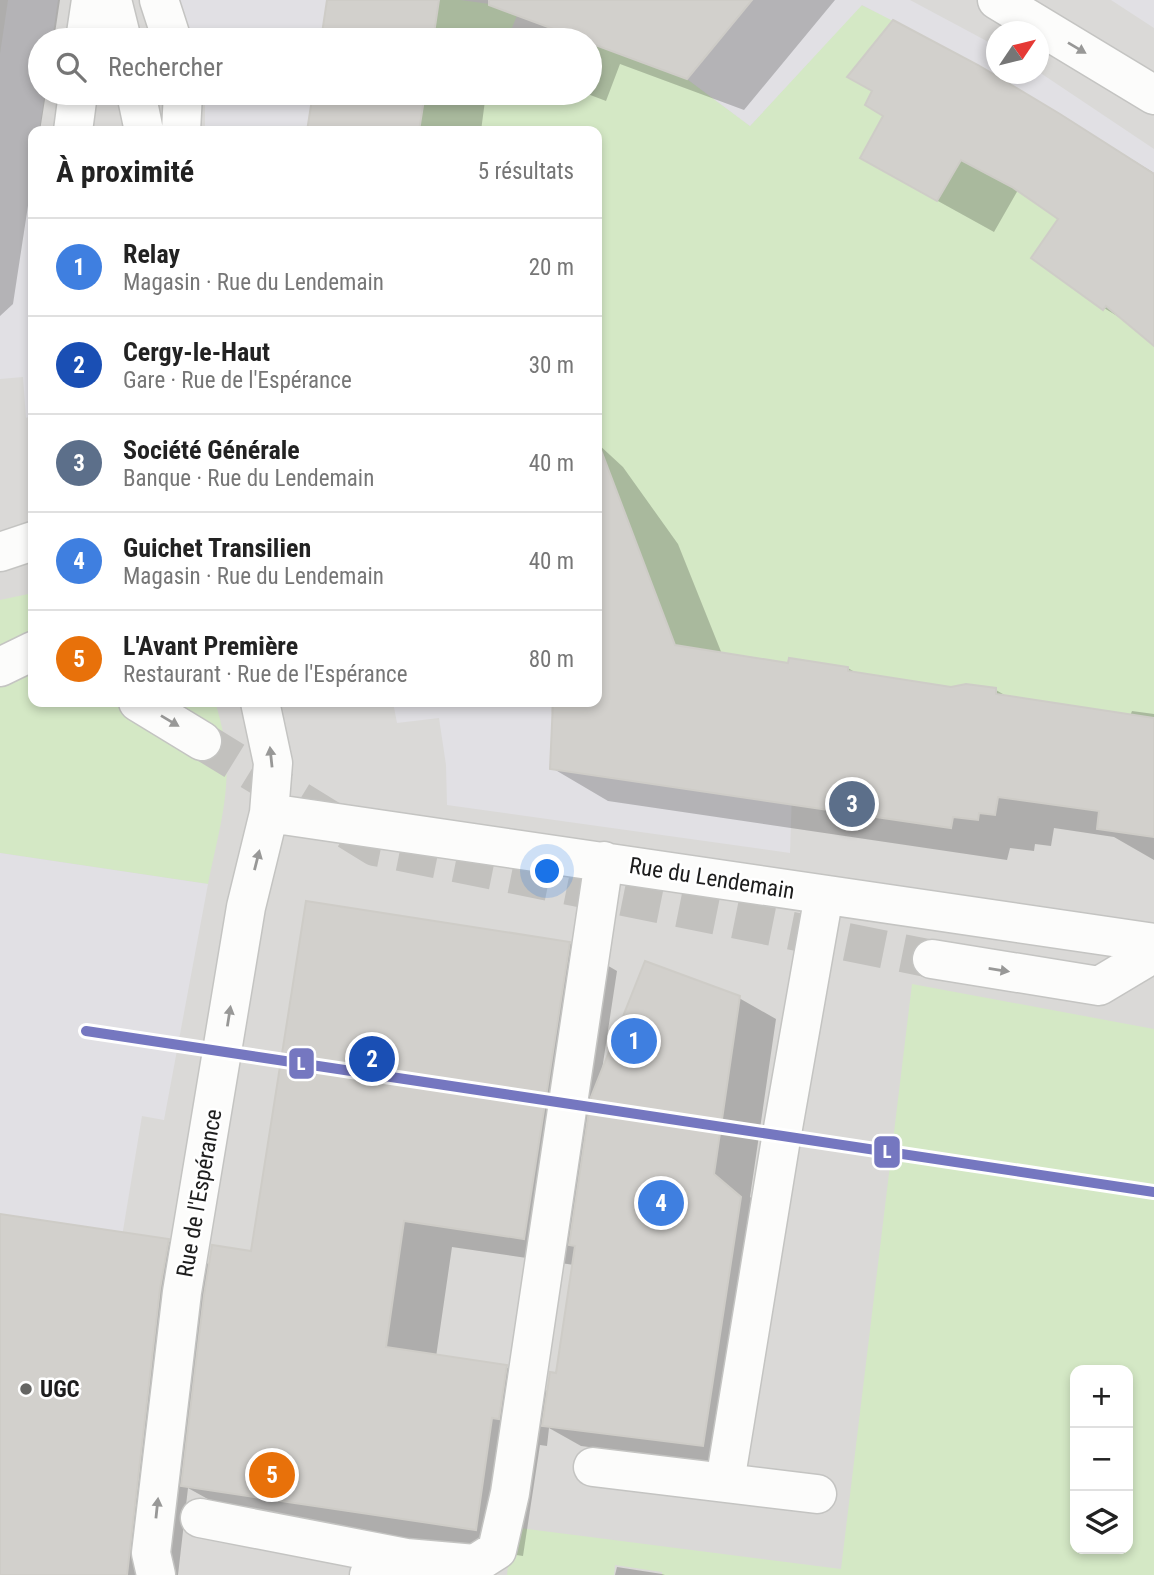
<!DOCTYPE html>
<html lang="fr">
<meta charset="utf-8">
<style>
body{margin:0;font-family:"Roboto Condensed",sans-serif;background:#f6f6f6;color:#222}
.controls{position:absolute;right:21px;bottom:21px;display:grid;overflow:hidden;border-radius:14px;box-shadow:0 4px 10px #0003}
.controls button{width:63px;height:63px;display:grid;place-items:center;padding:0;border:0;border-bottom:2px solid #e0e0e0;background:#fff;color:#222;font:35px sans-serif}
.compass{position:absolute;left:986px;top:21px;width:63px;height:63px;border-radius:50%;background:#fff;box-shadow:0 4px 10px #0003;rotate:55deg}
.you{position:absolute;left:548px;top:872px;width:24px;height:24px;margin:-18px;border:5px solid #fff;border-radius:50%;background:#1a73e8;box-shadow:0 0 0 10px #1a73e833}
.badge{display:grid;place-items:center;width:46px;height:46px;border-radius:50%;background:#656563;color:#fff;font-size:23px;font-weight:700}
.pin{position:absolute;translate:-50% -50%;border:4px solid #fff;box-shadow:0 2px 7px #0006}
.list{margin:0;padding:0;list-style:none}
h2{display:flex;justify-content:space-between;align-items:center;height:91px;margin:0;padding:0 28px;font-size:30px}
h2 small{font-size:23px;font-weight:400;color:#767676}
.list li{display:grid;grid-template-columns:46px 1fr auto;gap:21px;align-items:center;box-sizing:border-box;height:98px;padding:0 28px;border-top:2px solid #e0e0e0}
.list b{display:block;font-size:26px;white-space:nowrap}
.list p{margin:0;font-size:23px;white-space:nowrap;color:#767676}
.list em{font-size:23px;font-style:normal;color:#767676}
.icon{flex:none;width:38px;height:38px;fill:none;stroke:currentColor;stroke-width:2;stroke-linecap:round;stroke-linejoin:round}
.map{position:relative;flex:none;width:1154px;height:1575px;overflow:hidden}
.search{position:absolute;background:#fff;box-shadow:0 4px 10px #0003;left:28px;top:28px;width:574px;height:77px;display:flex;align-items:center;gap:18px;box-sizing:border-box;padding:0 24px;border-radius:38px;color:#767676;font-size:26px}
.panel{position:absolute;background:#fff;box-shadow:0 4px 10px #0003;left:28px;top:126px;width:574px;height:581px;border-radius:14px}
.map>svg:first-child{display:block}
</style>
<div class="map">
<svg width="1154" height="1575" viewBox="0 0 1154 1575">
<rect width="100%" height="100%" fill="#ebeae6"/>
<path fill="#dad9d7" fill-rule="evenodd" d="M0,0H1154V1575H0ZM996,32H1038V74H996ZM40,40H590V93H40ZM33,131H597V702H33ZM1075,1370H1128V1549H1075Z"/>
<path fill="#d4e8c5" fill-rule="evenodd" d="M439,0H460L520,8L507,40H433Z
M861,5L893,20L847,77L872,91L883,116L860,158L937,201L961,160L1013,187L1058,219L1031,259L1103,309L1131,269L1154,346V718L653,642L622,510L597,476V131H419L425,93H590V43L687,79L750,126Z
M33,593V702H215C238,772 222,815 208,884L0,853V600Z
M912,984L1154,1029V1575H662V1572L615,1565L614,1575H507L512,1527L841,1569ZM1075,1370H1128V1549H1075Z"/>
<path fill="#e1e0e4" d="M8,0H58L52,40H40V93H45L39,131H33V172L29,204L33,205V415L26,418L23,377L0,379V54Z
M179,0H327L321,40H190Z
M752,0H910L996,46V74L1039,72L1154,149V175L978,65L862,5L750,126L687,79Z
M1111,0H1154V28Z
M205,93H313L307,131H205Z
M393,702H550L552,716L550,769L792,792L790,853L447,805L446,765L439,718L397,723Z
M0,853L208,884L164,1120L142,1116L107,1327L0,1310Z"/>
<path fill="#0003" fill-rule="evenodd" d="M0,0H60L54,40H40V93H46L40,131H33V173L13,304L0,316Z
M329,0H835L744,110L620,64L606,101L585,93H590V40H323Z
M315,93H486L481,131H309Z
M1035,100L1154,173V344L1127,322L1104,308L1061,218L1018,190L994,232L918,190Z
M597,443L623,467L678,544L722,654L790,665L848,668L858,674L951,688L996,690L1008,697L1130,716L1132,711L1154,714V860L1114,837L1054,828L1051,846L1035,844L1034,851L1010,848L1007,860L608,801L552,768L554,716L552,702H597Z
M569,943L617,971L602,1070L739,998L776,1019L750,1197L777,1219L739,1466L581,1446L549,1428L547,1446L540,1445L523,1556L231,1512L188,1488L178,1575H0V1215L168,1241L210,1265L252,1253ZM452,1247L574,1265L557,1375L549,1392L506,1367L436,1357Z
M617,1567L662,1574L665,1575H615Z"/>
<path fill="#d2d0cc" stroke="#ceccc7" stroke-width="2" d="M327,0H439L433,40H321Z
M489,0H752L687,79L590,43V40H583L489,5Z
M893,20L978,65L1060,114L1154,174V346L1106,306L1103,310L1031,258L1058,219L1012,187L961,160L937,201L860,158L883,116L865,105L872,91L847,77Z
M313,93H425L419,131H307Z
M601,450L675,645L788,663L789,658L848,667V671L951,687L966,684L996,688V694L1154,718V837L1097,829L1099,811L998,797L995,815L979,813L978,820L953,817L951,828L550,769L553,702H597V451Z
M306,901L570,942L524,1239L404,1221L386,1347L507,1365L499,1419L492,1418L476,1530L181,1486L204,1295L212,1245L251,1251Z
M645,961L740,996L714,1174L741,1197L703,1446L542,1426L550,1372L556,1373L575,1246L569,1245L591,1097Z
M0,1214L169,1239L160,1289L127,1575H0Z"/>
<g fill="none" stroke-linecap="round" stroke-linejoin="round">
<path stroke="#c2c1be" stroke-width="38" stroke-dasharray="38 19" stroke-linecap="butt" d="M202,741L375,847L932,959"/>
<defs>
<path id="minor" d="M112,0L122,40
M159,0L172,40
M997,0L1154,95
M85,40L91,0
M136,93L144,131
M73,131L78,93
M181,131L183,93
M0,552L33,541
M0,667L33,651
M138,702L202,741
M269,813L1154,943
M932,959L1099,986L1154,953
M593,1467L817,1494
M725,1482L780,1145L824,895
M200,1518L406,1558
M156,1575L151,1553L182,1292L246,907L269,813L273,763L260,702
M369,1575L406,1558L475,1564L497,1550L510,1493L604,861"/>
</defs>
<use href="#minor" stroke="#c4c4c2" stroke-width="41"/>
<use href="#minor" stroke="#fcfcfb" stroke-width="38"/>
<defs>
<path id="rail-1" d="M86,1031L1154,1192"/>
</defs>
<use href="#rail-1" stroke="#fff" stroke-width="16"/>
<use href="#rail-1" stroke="#7577c0" stroke-width="10"/>
</g>
<defs><path id="oneway-solid" d="M-6-.8H1V-3.2L6.5 0L1 3.2V.8H-6Z" transform="scale(1.75)"/></defs>
<g fill="#989897">
<use href="#oneway-solid" transform="translate(1077 48) rotate(31)"/>
<use href="#oneway-solid" transform="translate(170 721) rotate(31)"/>
<use href="#oneway-solid" transform="translate(271 757) rotate(-96)"/>
<use href="#oneway-solid" transform="translate(257 860) rotate(-76)"/>
<use href="#oneway-solid" transform="translate(999 970) rotate(9)"/>
<use href="#oneway-solid" transform="translate(229 1016) rotate(-81)"/>
<use href="#oneway-solid" transform="translate(157 1508) rotate(-84)"/>
</g>
<circle fill="#656563" stroke="#fff" stroke-width="2.5" cx="26" cy="1389" r="7"/>
<g text-anchor="middle" stroke-width="5" stroke-linejoin="round" paint-order="stroke">
<g font-size="23" fill="#1d1d1d" stroke="#fff">
<text transform="translate(712 878) rotate(9)" y="8">Rue du Lendemain</text>
<text transform="translate(199 1193) rotate(-80)" y="8">Rue de l'Espérance</text>
</g>
<g font-size="23" font-weight="bold" fill="#1d1d1d" stroke="#fff" text-anchor="start">
<text x="40" y="1397">UGC</text>
</g>
</g>
<g stroke="#fff" stroke-width="2.5">
<rect x="288" y="1047" width="27" height="33" rx="7" fill="#7577c0"/>
<rect x="873" y="1135" width="28" height="34" rx="7" fill="#7577c0"/>
</g>
<g font-size="19" text-anchor="middle" font-weight="bold" fill="#fff">
<text x="301" y="1070">L</text>
<text x="887" y="1158">L</text>
</g>
</svg>
<div class="controls">
<button>+</button>
<button>−</button>
<button><svg class="icon" aria-label="layers" viewBox="0 0 24 24"><path d="M12 4l9 5-9 5-9-5zM3 14l9 5 9-5"/></svg></button>
</div>
<svg class="compass" viewBox="-18 -18 36 36"><path d="M0-13l5 13h-10z" fill="#e53935"/><path d="M0 13l5-13h-10z" fill="#767676"/></svg>
<div class="you"></div>
<div class="pin badge" style="left:634px;top:1041px;background:#3f7fe0">1</div>
<div class="pin badge" style="left:372px;top:1059px;background:#1a4fb4">2</div>
<div class="pin badge" style="left:852px;top:804px;background:#5c6f8a">3</div>
<div class="pin badge" style="left:661px;top:1203px;background:#3f7fe0">4</div>
<div class="pin badge" style="left:272px;top:1475px;background:#e8710a">5</div>
<div class="search"><svg class="icon" aria-label="search" viewBox="0 0 24 24"><circle cx="10" cy="10" r="6"/><path d="M15 15l6 6"/></svg>Rechercher</div>
<section class="panel">
<h2>À proximité<small>5 résultats</small></h2>
<ul class="list">
<li><span class="badge" style="background:#3f7fe0">1</span><div><b>Relay</b><p>Magasin · Rue du Lendemain</p></div><em>20 m</em></li>
<li><span class="badge" style="background:#1a4fb4">2</span><div><b>Cergy-le-Haut</b><p>Gare · Rue de l'Espérance</p></div><em>30 m</em></li>
<li><span class="badge" style="background:#5c6f8a">3</span><div><b>Société Générale</b><p>Banque · Rue du Lendemain</p></div><em>40 m</em></li>
<li><span class="badge" style="background:#3f7fe0">4</span><div><b>Guichet Transilien</b><p>Magasin · Rue du Lendemain</p></div><em>40 m</em></li>
<li><span class="badge" style="background:#e8710a">5</span><div><b>L'Avant Première</b><p>Restaurant · Rue de l'Espérance</p></div><em>80 m</em></li>
</ul>
</section>
</div>
